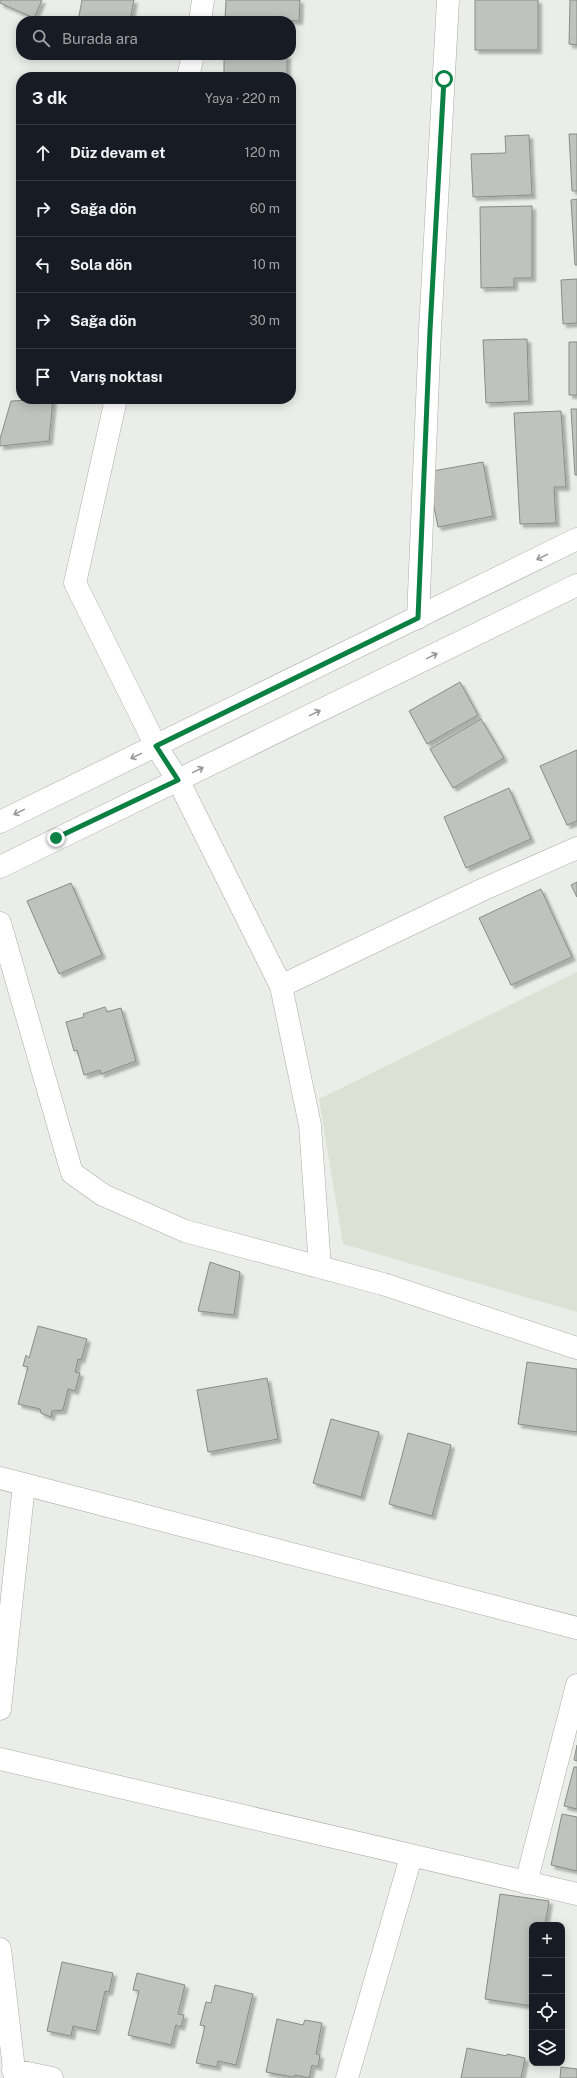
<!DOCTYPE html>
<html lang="tr">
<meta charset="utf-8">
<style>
body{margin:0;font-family:"Public Sans",sans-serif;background:#20242c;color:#f1f3f6}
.controls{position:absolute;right:12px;bottom:12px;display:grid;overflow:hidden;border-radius:8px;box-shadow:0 2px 10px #0003}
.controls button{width:36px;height:36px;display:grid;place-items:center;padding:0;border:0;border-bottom:1px solid #363941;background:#171b24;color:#f1f3f6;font:20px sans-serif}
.stop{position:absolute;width:12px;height:12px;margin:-9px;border:3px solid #0b8043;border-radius:50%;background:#fff}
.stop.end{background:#0b8043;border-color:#fff;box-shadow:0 1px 4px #0008}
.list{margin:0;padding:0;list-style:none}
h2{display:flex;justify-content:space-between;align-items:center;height:52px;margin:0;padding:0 16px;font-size:17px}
h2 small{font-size:13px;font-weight:400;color:#9ea1a6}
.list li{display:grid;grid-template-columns:26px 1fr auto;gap:12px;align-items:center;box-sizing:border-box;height:56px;padding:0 16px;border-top:1px solid #363941}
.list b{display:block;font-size:15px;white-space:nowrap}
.list em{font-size:13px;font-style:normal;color:#9ea1a6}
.icon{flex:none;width:22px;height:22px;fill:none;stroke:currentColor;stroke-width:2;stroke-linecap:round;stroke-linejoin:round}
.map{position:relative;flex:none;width:577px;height:2078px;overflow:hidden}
.search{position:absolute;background:#171b24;box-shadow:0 2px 10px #0003;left:16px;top:16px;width:280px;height:44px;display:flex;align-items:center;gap:10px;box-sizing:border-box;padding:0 14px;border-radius:16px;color:#9ea1a6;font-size:15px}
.panel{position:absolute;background:#171b24;box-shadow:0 2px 10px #0003;left:16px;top:72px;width:280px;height:332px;border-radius:16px}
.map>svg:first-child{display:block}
</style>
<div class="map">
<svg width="577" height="2078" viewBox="0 0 577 2078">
<defs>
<filter id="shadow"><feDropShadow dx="3.5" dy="3.5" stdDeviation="1" flood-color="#0004"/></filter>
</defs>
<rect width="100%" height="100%" fill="#eaede8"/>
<path fill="#dbe1d5" d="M577,972V1312L343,1244L319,1099Z"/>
<path fill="#c0c2be" stroke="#898c87" filter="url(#shadow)" d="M0,0H42L34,18L0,3Z
M82,0H134L130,21H78Z
M226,0H300L299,21L225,18Z
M475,0H538V50H475Z
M570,0H577V45L569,44Z
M224,55H287V77H224Z
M569,134H577V191H572Z
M529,135L532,195L473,197L471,154L506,153L505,136Z
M577,199V265H575L571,200Z
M532,206V278H514V287L481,288L480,207Z
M577,279V323L563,324L561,280Z
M527,339L529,401L486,403L483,340Z
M569,342H577V395H569Z
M53,399L49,441L0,446V439L11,401Z
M571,409H577V475H575Z
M561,411L566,487H554L556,523L520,524L514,413Z
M483,462L493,516L438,527L427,472Z
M460,682L478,715L427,744L409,711Z
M481,719L504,758L453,788L430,749Z
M577,750V821L567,825L540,766Z
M509,788L531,839L466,868L444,817Z
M577,882V897L571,885Z
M71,883L102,955L59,974L27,901Z
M541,889L572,957L511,985L479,918Z
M105,1007L107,1012L121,1008L136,1061L101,1074L100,1070L84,1075L77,1050L74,1051L66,1022L84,1017L83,1014Z
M210,1262L240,1272L234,1315L198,1311Z
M38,1326L87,1339L81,1360L78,1359L75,1372L80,1373L75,1391L68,1389L63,1410L52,1411L51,1417L41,1413L40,1409L18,1404L28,1367L23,1366L26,1355L29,1358Z
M527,1362L577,1369V1432L518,1424Z
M267,1378L278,1439L208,1452L197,1390Z
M331,1419L379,1432L361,1497L313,1483Z
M408,1433L451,1445L432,1516L389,1504Z
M577,1745V1761L574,1760Z
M574,1767H577V1809L564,1806Z
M562,1814L577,1817V1871L551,1865Z
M500,1894L549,1901L545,1925H532V2006L485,1999Z
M62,1962L113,1973L109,1992L105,1991L96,2031L73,2026L71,2036L47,2031Z
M137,1973L185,1985L178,2014L184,2015L181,2027L176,2025L171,2045L128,2035L139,1991L133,1990Z
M215,1985L253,1994L236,2065L218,2061L217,2067L196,2063L205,2026L200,2025L206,2002L211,2003Z
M277,2019L303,2025L305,2020L322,2023L316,2054L320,2055L318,2067L312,2065L309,2078L295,2075L293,2077L266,2072Z
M467,2048L507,2056V2054L525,2058L521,2078H461Z
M561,2067L577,2069V2078H560Z"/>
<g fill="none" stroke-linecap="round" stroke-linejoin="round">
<defs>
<path id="street" d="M200,21L203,0
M188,77L193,55
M116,399L75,583L156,746L178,780L281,986L310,1125L320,1267
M418,618L430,330L448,0
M0,923L72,1173L103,1195L185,1231L383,1284L577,1348
M281,986L484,889L577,848
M0,1709L24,1485
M0,1759L577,1894
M526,1883L577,1685
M0,1949L15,2078
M13,2070L52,2078
M347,2078L411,1857"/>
<path id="secondary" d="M0,822L577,539
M0,867L577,585
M0,1478L577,1628"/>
</defs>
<use href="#street" stroke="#abada9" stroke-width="23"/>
<use href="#secondary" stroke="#abada9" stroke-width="23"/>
<use href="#street" stroke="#fff" stroke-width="22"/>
<use href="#secondary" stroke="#fff" stroke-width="22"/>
</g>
<defs><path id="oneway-shaft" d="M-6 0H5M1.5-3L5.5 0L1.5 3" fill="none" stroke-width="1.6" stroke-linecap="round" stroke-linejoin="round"/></defs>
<g stroke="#989998">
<use href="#oneway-shaft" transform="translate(542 557) rotate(154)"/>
<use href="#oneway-shaft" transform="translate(432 656) rotate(-26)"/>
<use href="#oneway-shaft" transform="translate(315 713) rotate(-26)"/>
<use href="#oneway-shaft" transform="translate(136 756) rotate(154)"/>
<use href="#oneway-shaft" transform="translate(198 770) rotate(-26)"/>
<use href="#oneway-shaft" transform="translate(19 812) rotate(154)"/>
</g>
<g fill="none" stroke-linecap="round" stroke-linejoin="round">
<path stroke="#0b8043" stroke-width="5" d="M56,838L178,780L156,746L418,618L430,330L444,79"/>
</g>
</svg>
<div class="controls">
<button>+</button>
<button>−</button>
<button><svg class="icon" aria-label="locate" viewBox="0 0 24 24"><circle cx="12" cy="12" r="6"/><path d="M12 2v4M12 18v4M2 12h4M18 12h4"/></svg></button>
<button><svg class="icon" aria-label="layers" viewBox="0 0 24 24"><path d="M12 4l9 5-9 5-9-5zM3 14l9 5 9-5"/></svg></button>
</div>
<div class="stop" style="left:444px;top:79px"></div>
<div class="stop end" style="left:56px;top:838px"></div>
<div class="search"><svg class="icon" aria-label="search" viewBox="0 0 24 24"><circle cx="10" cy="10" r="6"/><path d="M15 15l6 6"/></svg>Burada ara</div>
<section class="panel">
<h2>3 dk<small>Yaya · 220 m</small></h2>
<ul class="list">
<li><svg class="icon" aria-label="ahead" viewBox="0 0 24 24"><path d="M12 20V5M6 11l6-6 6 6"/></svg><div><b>Düz devam et</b></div><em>120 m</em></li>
<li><svg class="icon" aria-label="right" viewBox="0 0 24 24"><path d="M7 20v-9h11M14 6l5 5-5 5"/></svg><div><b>Sağa dön</b></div><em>60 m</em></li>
<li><svg class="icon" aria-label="left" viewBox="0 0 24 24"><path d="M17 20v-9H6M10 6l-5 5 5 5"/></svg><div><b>Sola dön</b></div><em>10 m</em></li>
<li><svg class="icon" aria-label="right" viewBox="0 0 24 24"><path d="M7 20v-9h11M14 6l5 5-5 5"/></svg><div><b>Sağa dön</b></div><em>30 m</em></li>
<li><svg class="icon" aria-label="arrive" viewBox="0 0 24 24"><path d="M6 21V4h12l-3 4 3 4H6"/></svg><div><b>Varış noktası</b></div></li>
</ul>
</section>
</div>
